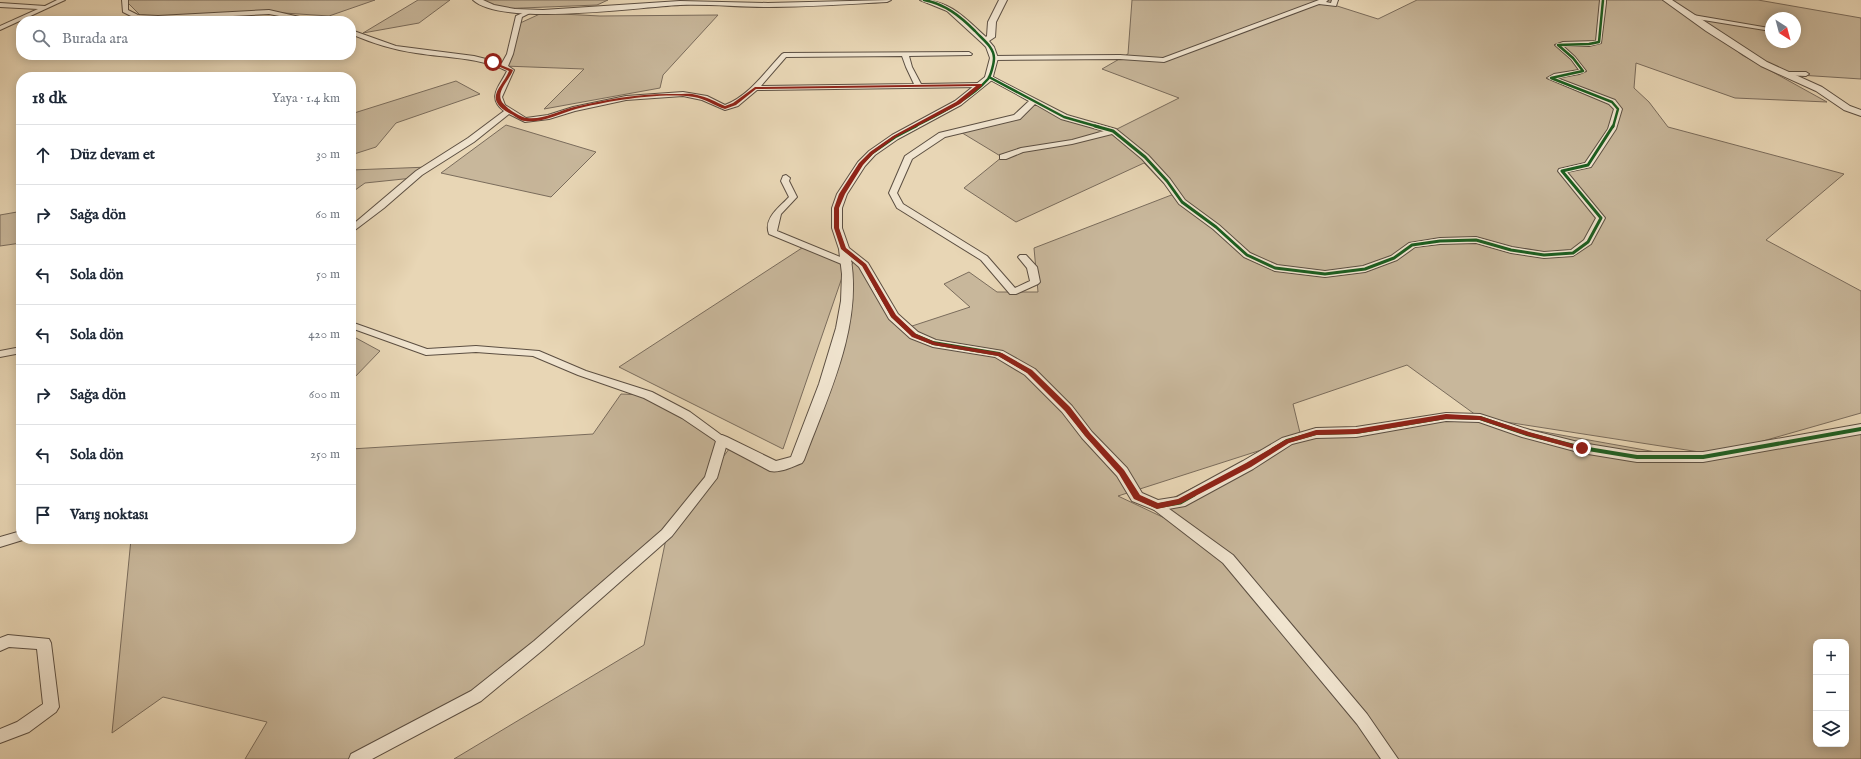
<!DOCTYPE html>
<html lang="tr">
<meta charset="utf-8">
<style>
body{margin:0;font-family:"IM FELL English",serif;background:#f2f2f3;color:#1f2937}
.controls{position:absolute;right:12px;bottom:12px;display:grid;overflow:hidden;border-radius:8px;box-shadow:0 2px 10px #0003}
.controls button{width:36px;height:36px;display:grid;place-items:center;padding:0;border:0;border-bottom:1px solid #e0e1e3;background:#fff;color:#1f2937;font:20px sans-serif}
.compass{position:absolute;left:1765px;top:12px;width:36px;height:36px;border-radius:50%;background:#fff;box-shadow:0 2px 10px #0003;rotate:144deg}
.stop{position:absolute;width:12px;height:12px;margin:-9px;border:3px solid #8f2418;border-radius:50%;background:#fff}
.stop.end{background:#8f2418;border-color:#fff;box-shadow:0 1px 4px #0008}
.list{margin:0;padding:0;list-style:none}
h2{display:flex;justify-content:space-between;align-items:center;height:52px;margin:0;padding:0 16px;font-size:17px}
h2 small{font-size:13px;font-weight:400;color:#747a83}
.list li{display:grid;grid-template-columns:26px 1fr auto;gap:12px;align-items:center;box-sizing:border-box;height:60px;padding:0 16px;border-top:1px solid #e0e1e3}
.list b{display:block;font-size:15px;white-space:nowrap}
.list em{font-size:13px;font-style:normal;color:#747a83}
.icon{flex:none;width:22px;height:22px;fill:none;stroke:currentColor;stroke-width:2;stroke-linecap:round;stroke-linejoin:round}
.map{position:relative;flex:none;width:1861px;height:759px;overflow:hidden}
.search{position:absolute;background:#fff;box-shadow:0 2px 10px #0003;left:16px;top:16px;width:340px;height:44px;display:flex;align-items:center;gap:10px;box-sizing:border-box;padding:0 14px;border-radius:16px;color:#747a83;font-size:15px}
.panel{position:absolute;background:#fff;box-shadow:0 2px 10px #0003;left:16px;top:72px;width:340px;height:472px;border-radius:16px}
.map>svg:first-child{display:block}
</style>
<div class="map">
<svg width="1861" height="759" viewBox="0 0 1861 759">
<rect width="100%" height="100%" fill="#e8d6b5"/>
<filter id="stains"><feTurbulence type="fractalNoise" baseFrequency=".005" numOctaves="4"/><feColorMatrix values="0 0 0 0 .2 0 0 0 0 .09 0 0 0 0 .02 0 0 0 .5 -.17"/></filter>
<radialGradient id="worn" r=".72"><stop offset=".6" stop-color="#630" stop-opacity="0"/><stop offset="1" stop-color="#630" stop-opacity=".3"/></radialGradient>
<path fill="#c8b79b" stroke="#7a6c5c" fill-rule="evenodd" d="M125,0H375L329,16L269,12L197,16H141Z
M418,0H450L419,23L363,33Z
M477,0H608L597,5L497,9Z
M1132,0H1339L1334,5L1378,19L1417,0H1666L1707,27L1742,55L1827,102L1735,98L1636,63L1634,88L1649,102L1668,127L1844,174L1766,240L1861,291V413L1742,447L1861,428V759H454L644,645L667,534L476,696L357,759H245L267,722L163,697L112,733L131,539H351V449L593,434L621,394L648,395L722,440L715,468L732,445L775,467L797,460L836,351L853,256L906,328L970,307L944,284L969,272L997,292H1038L1034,248L1174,194L1144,163L1016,222L964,188L1002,157L959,131L1017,117L1034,101L1064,117L1113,131L1179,98L1102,69L1128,54ZM1407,365L1480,418L1706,453L1684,457L1460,417L1301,437L1293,404ZM1280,444L1157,506L1173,522L1118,496ZM1816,642H1846V744H1816Z
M1667,0H1758L1861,18V79L1784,74ZM1771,18H1795V42H1771Z
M542,13L600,16L718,15L663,75L660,88L544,109L584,69L504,66L518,24Z
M456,81L480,94L396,123L376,147L351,155V114Z
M506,125L596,152L551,197L441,173Z
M429,167L413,178L365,183L351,193V170Z
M21,202V243L0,246V215L17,212Z
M805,246L847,263L783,449L619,367Z
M356,338L380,351L351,381V342Z"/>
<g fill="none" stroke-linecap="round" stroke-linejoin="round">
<defs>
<path id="minor" d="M57,0H65L0,30V26L38,9L0,7V3L45,6Z
M122,0H128V10L138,15L158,16L269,10L317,21H305L269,14L158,20L137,19L123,12Z
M1319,0H1328L1326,2L1331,3L1332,0H1338L1336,6L1319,4L1164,62L1120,59L994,60L991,58L994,56L1120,55L1163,58Z
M1600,0H1606V3L1601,43L1589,46H1563L1575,57L1586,71L1579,74L1557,78L1615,100L1622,109L1616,129L1591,167L1567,172L1605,218L1591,244L1573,256L1544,258L1511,253L1476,243L1440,244L1415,247L1397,260L1365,272L1325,277L1275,271L1244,257L1213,229L1179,204L1164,183L1142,159L1112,134L1072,144L1023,152L1006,159H1000V155L1021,148L1072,140L1104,131L1061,119L1035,104L1020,119L945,137L912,159L897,193L903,204L987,256L1015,288L1030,281L1027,268L1018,257L1020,255H1026L1037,267L1040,282L1038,284L1016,294H1010L981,260L897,208L889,193L905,156L939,133L1014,115L1029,101L987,78L985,77L989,75L1067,115L1116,129L1148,155L1170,179L1185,200L1219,225L1250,253L1277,265L1325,271L1363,266L1391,256L1409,243L1440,238L1476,237L1512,247L1544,252L1571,250L1584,240L1596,218L1558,171L1559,169L1585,163L1608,129L1614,109L1609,104L1547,78L1554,74L1579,70L1571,59L1555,45L1563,42L1596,41Z
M529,10L534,11L522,17L513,54L508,66L514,70L502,97L505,105L526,118L548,115L573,107L626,96L683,92L707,96L725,105C749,96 765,72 782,54L784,53L969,52L972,54L971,55L909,56L912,67L921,84L980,83L984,85L980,87L757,90L738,106L725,110L702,100L683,96L626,100L575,111L549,119L525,122L509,114L474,142L422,175L384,208L351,233V226L416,171L468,138L504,111C486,97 500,86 507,71C479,57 447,58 416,53C394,50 372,43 351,34V30L396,46L474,56L502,63L507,54L516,16ZM902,56L906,67L914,84L761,86L786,57Z
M1693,15L1769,28L1771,29V31L1691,18V16Z
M1784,72H1806L1809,74L1806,76L1782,75V73Z
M786,175L790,178L789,181L797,197L781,214L777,231L850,261L852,263L850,265H844L769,234C763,218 780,207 789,197L781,181L783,176Z
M351,322L427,349L476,346L539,351L586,371L652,392L690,412L728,440L717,478L672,536L544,649L481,701L372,759H349L351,754L471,691L534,641L662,530L705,477L716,441L682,418L644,398L578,375L533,356L476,352L426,355L351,328Z
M21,347V353L0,357V351Z
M1157,501L1161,503L1233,555L1367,714L1398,759H1381L1357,724L1223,563L1153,509L1151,506L1153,503Z
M21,531V539H26L0,547V537Z
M8,635L49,639L51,643L59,707L56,712L29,732L0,743V729L17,722L43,704L37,649L9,647L0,651V638Z"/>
<path id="tertiary" d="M473,0H483L494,5L515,9L543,10L680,1L768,3L891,0L887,2C848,4 808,7 768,7C739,7 710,4 680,5C639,7 502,27 473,0Z
M920,0C950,0 965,18 986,37L987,36L988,22L999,0H1007L996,22L995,37L989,41L994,47L998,58L992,80L961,105L898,139L875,155L865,166L847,194L842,208V228L849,248L868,263L898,314L918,332L936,340L1003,351L1035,369L1072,406L1092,432L1127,468L1142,493L1158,500L1177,497L1243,461L1282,438L1316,428L1356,427L1446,413L1480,414L1530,430L1582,443L1637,452H1703L1861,424V434L1703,462H1637L1582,453L1522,437L1479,422L1446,421L1356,437L1316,438L1292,444L1253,469L1185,506L1157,511L1132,501L1117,476L1082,438L1062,412L1025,375L995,357L933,347L910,338L889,319L859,267L851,260C862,328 827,398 804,460L802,463C792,467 780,473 770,471L717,443L715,440L717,437L722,435L727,437L776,461L791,457L819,384L836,328L841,301L842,274L839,249L832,228V208L837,194L858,162L869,151L892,135L955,101L985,77L990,58L986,47L982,43L947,11Z
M1663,0H1672L1767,62L1822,87L1850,106L1861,110V116L1844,110L1816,91L1761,66L1706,31Z"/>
</defs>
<use href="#minor" stroke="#5c4f42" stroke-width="2"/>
<use href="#tertiary" stroke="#5c4f42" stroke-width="2"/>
<use href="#minor" fill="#f0e4cf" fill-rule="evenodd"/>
<use href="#tertiary" fill="#f0e4cf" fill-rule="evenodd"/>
<defs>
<path id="cycleway-far3" d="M1603,0L1599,42L1589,44L1558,45L1573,58L1583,71L1551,78L1612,102L1618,109L1613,127
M989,77L1064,117L1099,127
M914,127C937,115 971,99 988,79C991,75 994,63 994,58C994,47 982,39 975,31C960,16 945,4 924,0"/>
<path id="cycleway-far2" d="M1095,126L1113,131L1145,157L1167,181L1182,202L1216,227L1247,255L1275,268L1325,274L1365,269L1394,258L1412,245L1440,241L1476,240L1511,250L1544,255L1573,253L1588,242L1601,218L1562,171L1588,165L1613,126
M877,289L864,265L844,249L837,228V208L842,194L861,164L872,153L895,137L916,126"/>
<path id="cycleway-far1" d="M877,288L893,316L914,335L933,343L999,354L1030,372L1067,409L1087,435L1122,472L1136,495
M1192,495L1248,465L1287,441L1316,433L1356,432L1446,417L1480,418L1527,434L1582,448L1637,457H1703L1861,429"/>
<path id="cycleway" d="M1135,494L1137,497L1157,506L1180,502L1194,494"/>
</defs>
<use href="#cycleway-far3" stroke="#f0e4cf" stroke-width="4"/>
<use href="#cycleway-far2" stroke="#f0e4cf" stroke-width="5"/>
<use href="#cycleway-far1" stroke="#f0e4cf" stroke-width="6"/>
<use href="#cycleway" stroke="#f0e4cf" stroke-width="8"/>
<use href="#cycleway-far3" stroke="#1b5e20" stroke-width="2.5"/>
<use href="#cycleway-far2" stroke="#1b5e20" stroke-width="3"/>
<use href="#cycleway-far1" stroke="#1b5e20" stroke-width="4"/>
<use href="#cycleway" stroke="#1b5e20" stroke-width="5"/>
</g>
<path fill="#8f2418" d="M491,61L513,70C510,79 497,90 501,100C503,106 520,118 527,118C543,120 558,111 574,107C607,99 641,93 676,94C683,94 691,93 697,95C707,97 716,102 725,106L733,103L755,87L982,84V86L960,104L896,137L873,154L863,165L845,194L839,208V228L846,248L866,264L896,315L916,334L935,342L1002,353L1032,370L1070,407L1090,433L1124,470L1140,495L1158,503L1178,499L1246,463L1285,440L1316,430L1356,429L1446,414L1480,416L1529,432L1584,447L1585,448L1582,451L1525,435L1480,420L1446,419L1356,434L1316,435L1289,443L1251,467L1180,504L1157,509L1134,499L1119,474L1085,436L1065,411L1027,373L998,356L933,345L912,337L891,317L862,266L841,249L834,228V208L839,194L859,163L870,152L893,136L956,102L976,86L756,89L736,105L725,109C715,106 704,98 694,97C661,92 608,101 576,109C559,114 543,123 525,121C520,121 514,115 509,113C483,98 502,88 509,71L491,63Z"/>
<rect width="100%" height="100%" filter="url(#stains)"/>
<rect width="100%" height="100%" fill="url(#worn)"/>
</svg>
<div class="controls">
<button>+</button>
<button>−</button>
<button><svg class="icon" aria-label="layers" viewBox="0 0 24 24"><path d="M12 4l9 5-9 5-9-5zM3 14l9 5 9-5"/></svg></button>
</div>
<svg class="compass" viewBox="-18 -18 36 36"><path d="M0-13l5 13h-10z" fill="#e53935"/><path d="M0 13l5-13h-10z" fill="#747a83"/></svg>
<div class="stop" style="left:493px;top:62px"></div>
<div class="stop end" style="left:1582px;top:448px"></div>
<div class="search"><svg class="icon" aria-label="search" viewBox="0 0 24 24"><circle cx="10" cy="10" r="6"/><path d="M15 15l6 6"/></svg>Burada ara</div>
<section class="panel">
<h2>18 dk<small>Yaya · 1.4 km</small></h2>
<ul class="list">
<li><svg class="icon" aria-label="ahead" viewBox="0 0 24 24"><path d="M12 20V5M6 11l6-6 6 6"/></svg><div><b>Düz devam et</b></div><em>30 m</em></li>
<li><svg class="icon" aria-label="right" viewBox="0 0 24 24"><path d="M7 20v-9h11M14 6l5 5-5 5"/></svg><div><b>Sağa dön</b></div><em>60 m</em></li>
<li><svg class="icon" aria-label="left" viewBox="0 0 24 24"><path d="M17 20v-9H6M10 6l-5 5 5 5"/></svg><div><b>Sola dön</b></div><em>50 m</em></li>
<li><svg class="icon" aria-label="left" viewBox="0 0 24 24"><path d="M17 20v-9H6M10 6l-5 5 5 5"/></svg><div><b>Sola dön</b></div><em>420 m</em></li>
<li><svg class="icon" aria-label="right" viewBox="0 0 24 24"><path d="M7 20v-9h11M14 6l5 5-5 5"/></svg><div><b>Sağa dön</b></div><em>600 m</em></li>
<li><svg class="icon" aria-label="left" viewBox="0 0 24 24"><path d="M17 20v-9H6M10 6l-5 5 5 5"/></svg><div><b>Sola dön</b></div><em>250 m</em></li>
<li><svg class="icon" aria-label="arrive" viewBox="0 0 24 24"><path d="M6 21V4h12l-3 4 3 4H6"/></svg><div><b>Varış noktası</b></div></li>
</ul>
</section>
</div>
